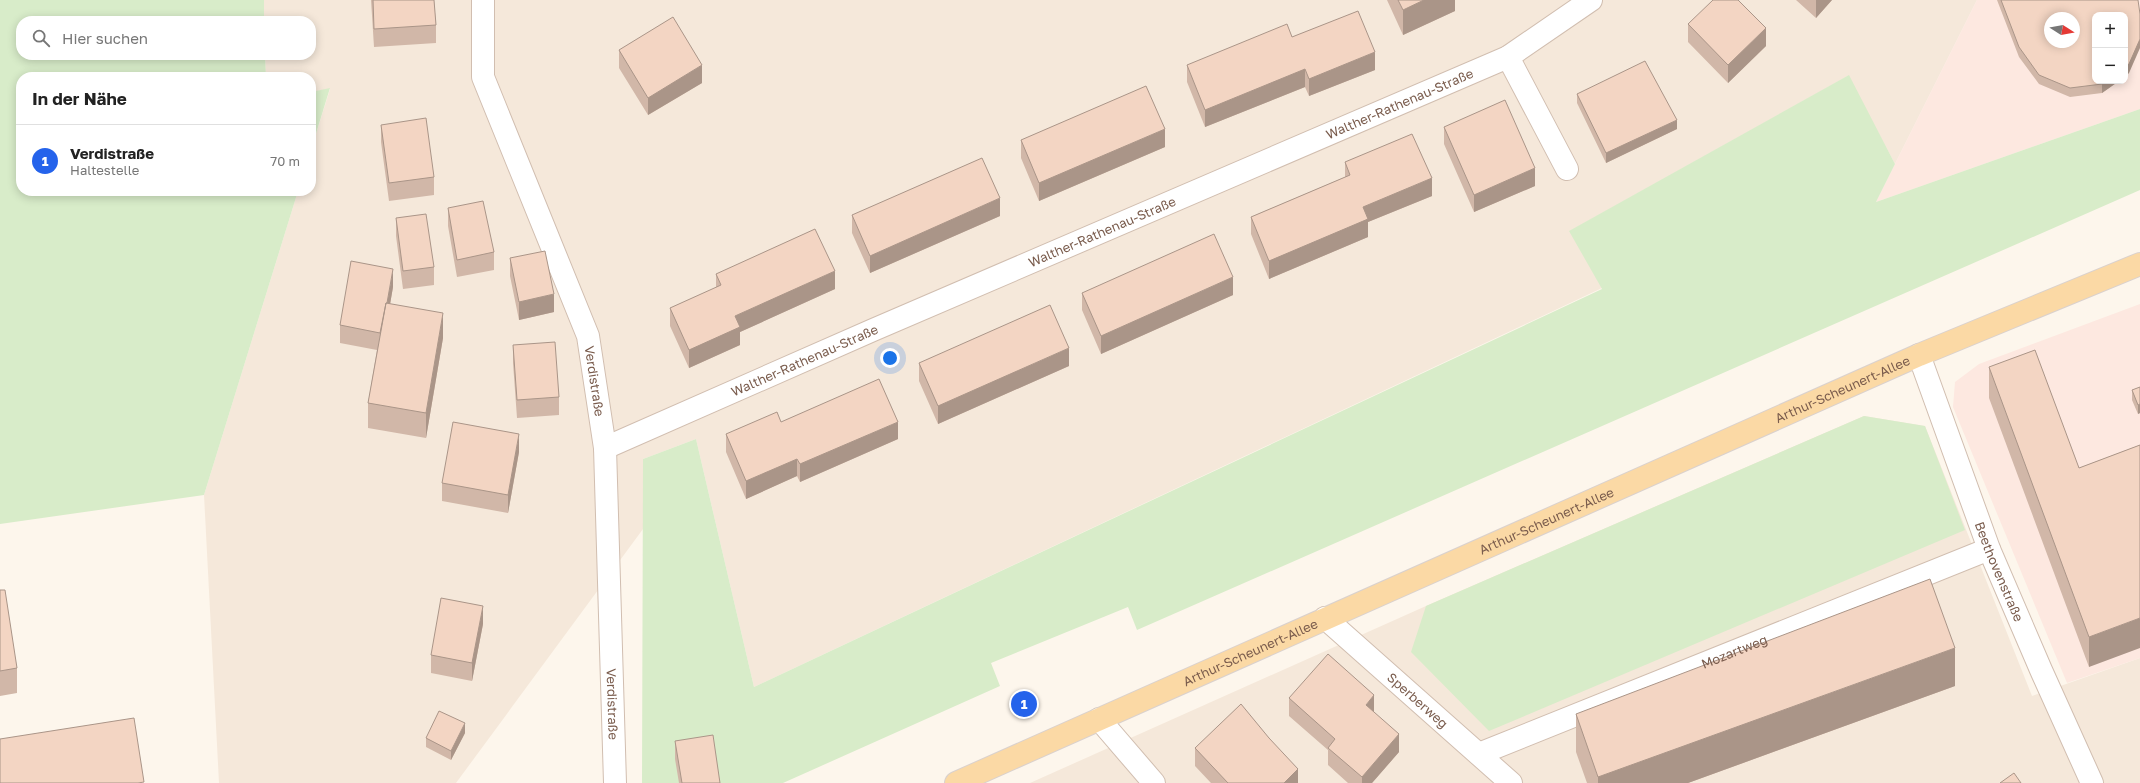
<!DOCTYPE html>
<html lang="de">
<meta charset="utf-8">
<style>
body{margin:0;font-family:"Golos Text",sans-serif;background:#f6f6f6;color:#222}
.controls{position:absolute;right:12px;top:12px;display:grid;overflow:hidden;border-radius:8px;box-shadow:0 2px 10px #0003}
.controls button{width:36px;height:36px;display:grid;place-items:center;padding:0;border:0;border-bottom:1px solid #e0e0e0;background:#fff;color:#222;font:20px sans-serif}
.compass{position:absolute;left:2044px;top:12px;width:36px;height:36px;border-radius:50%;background:#fff;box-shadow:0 2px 10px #0003;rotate:101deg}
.you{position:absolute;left:890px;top:358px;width:14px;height:14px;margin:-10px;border:3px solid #fff;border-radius:50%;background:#1a73e8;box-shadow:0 0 0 6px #1a73e833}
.badge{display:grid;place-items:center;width:26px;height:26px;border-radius:50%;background:#2563eb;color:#fff;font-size:13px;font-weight:700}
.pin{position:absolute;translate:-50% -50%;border:2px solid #fff;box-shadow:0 1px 4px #0006}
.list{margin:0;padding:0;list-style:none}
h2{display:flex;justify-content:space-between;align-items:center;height:52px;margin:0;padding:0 16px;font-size:17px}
h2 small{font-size:13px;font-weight:400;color:#767676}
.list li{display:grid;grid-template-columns:26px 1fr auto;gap:12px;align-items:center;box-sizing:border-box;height:72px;padding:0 16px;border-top:1px solid #e0e0e0}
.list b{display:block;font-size:15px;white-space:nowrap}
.list p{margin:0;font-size:13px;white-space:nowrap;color:#767676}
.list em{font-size:13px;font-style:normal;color:#767676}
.icon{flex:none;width:22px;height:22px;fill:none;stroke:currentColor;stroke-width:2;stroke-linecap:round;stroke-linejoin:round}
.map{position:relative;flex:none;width:2140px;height:783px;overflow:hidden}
.search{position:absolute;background:#fff;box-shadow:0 2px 10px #0003;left:16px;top:16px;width:300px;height:44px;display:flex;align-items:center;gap:10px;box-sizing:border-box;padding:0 14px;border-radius:16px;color:#767676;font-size:15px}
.panel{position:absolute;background:#fff;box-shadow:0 2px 10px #0003;left:16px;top:72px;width:300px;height:124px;border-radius:16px}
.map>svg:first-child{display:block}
</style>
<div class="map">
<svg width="2140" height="783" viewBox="0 0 2140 783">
<rect width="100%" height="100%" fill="#fdf6ec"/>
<path fill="#f5e8da" d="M264,0H1977L1895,164L1848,76L1570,231L1602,288L754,687L696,439L643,459V529L456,783H219L204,495L298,191H311V150L330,89L311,92V77H266L265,55H311V21H264Z
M1864,416L1925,426L2032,696L2140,658V783H1030L1426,606Z"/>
<path fill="#fde8e0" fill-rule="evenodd" d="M1977,0H2140V109L1876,202ZM2095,15H2125V81H2095ZM2050,18H2074V42H2050Z
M2140,304V658L2067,683L1953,407L1955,382L1979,364Z"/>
<path fill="#d8ecc9" d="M0,0H264V21H21V55H265L266,77H21V191H298L204,495L0,524Z
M1849,75L1895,164L1876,202L2140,109V190L1137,630L1128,607L991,663L1000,686L783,783H642L643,459L696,439L754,687L1602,289L1569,231Z
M330,88L311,150V92Z
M1864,416L1925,426L1965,530L1489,731L1411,652L1426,606Z"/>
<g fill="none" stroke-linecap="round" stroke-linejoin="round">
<defs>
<g id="minor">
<path id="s1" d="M483,0V77L588,336L605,448L615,783"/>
<path d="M1508,57L1567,169"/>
<path id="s2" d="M1919,355L1989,549L2041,670L2092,783"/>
<path id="s3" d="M605,448L873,330L1508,57L1591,0"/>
<path id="s4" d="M1325,618L1511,783"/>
<path d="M1099,719L1154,783"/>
<path id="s5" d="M1479,754L1989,549"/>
</g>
<g id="major">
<path id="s6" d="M956,783L1919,355L2140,264"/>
</g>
</defs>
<use href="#minor" stroke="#d1beb0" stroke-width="24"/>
<use href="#major" stroke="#dad1cd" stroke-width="24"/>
<use href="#minor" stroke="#fff" stroke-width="22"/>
<use href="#major" stroke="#fbd9a5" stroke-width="22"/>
</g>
<path fill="#d1b7a8" d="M371,0H434L436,25V43L374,47Z
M1387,0H1455V11L1403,35Z
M1796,0H1832L1816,18Z
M1997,0H2138L2129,73L2125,76V15L2119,81L2102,93L2070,97L2039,84L2019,57Z
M1688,24L1766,46L1728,83L1688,42Z
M1292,37L1375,70L1309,96L1305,87L1205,127L1187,82V65Z
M619,50L702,83L648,115L619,68Z
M1577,94L1677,129L1606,163L1577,103Z
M381,125L434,177V195L389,201L381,142Z
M1444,127L1535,186L1474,212L1444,144Z
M1021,140L1165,147L1039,201L1021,158Z
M1345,162L1432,196L1368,222V237L1269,279L1251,234V217L1345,177Z
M448,208L494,252V270L457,277L448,226Z
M852,215L1000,216L870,273L852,233Z
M396,218L434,267V285L403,289L396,236Z
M510,258L554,312L519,320L510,276Z
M716,274L835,289L740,332V345L689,368L670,326V308L716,288Z
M393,287L390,304L443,338L426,438L368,428V403L377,350L340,343V325Z
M1082,293L1233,295L1101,354L1082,310Z
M513,345L559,397V415L517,418L513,363Z
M919,363L1069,366L938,424L919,381Z
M1989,367L2079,468L2140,445L2089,667L1989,398Z
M2140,387V413L2138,414L2132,400V390Z
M781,422L898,439L800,482L797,476L746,499L726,452V434Z
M519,452L508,513L442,501V483Z
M0,590L17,668V693L0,696Z
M483,624L472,681L431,673V655Z
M1955,686L1688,783H1587L1576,752V714Z
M1289,698L1374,712L1399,752L1372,783H1348L1328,765V750L1289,716Z
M465,733L451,760L426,747V738Z
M675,741L720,783H679L675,759Z
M1195,748L1298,783H1211L1195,766Z"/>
<path fill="#aa9588" d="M1424,0H1455V11L1403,35V10Z
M1816,0H1832L1816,18Z
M1766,28V46L1728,83V65Z
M2140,39V48L2129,73L2125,76V67Z
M1375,52V70L1309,96V79Z
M702,65V83L648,115V98Z
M1305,69V87L1205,127V110Z
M2106,81H2119L2102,93V84Z
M1677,120V129L1606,163V153Z
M1165,129V147L1039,201V183Z
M1535,168V186L1474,212V195Z
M1432,178V196L1368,222V237L1269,279V261L1363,207Z
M1000,198V216L870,273V256Z
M393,269V287L382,351V333Z
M835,271V289L740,332V345L689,368V350L735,316Z
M1233,277V295L1101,354V336Z
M554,294V312L519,320V302Z
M443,313V338L426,438V413Z
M1069,348V366L938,424V406Z
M2140,404V413L2138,414V405Z
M898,422V439L800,482V464Z
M519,434V452L508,513V495Z
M797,459V476L746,499V481Z
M483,606V624L472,681V663Z
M2140,618V648L2089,667V637Z
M1955,648V686L1688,783H1598V777Z
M1374,695V713L1366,705Z
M465,723V733L451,760V751Z
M1399,734V752L1372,783H1362V777Z
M1298,769V783H1284Z"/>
<path fill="#f3d5c3" stroke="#aa9588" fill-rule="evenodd" d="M373,0H434L436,25L374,29Z
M1398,0H1424L1403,10Z
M1713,0H1738L1766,28L1728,65L1688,24Z
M2001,0H2138L2140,14V39L2129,64L2125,67V15H2095V81H2106L2102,84L2070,88L2039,75L2019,47ZM2050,18H2074V42H2050Z
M1358,11L1375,52L1309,79L1305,69L1205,110L1187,65L1287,24L1292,37Z
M673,17L702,65L648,98L619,50Z
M1645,61L1677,120L1606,153L1577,94Z
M1146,86L1165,129L1039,183L1021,140Z
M1505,100L1535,168L1474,195L1444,127Z
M426,118L434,177L389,183L381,125Z
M1412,134L1432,178L1363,207L1368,219L1269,261L1251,217L1350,175L1345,162Z
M982,158L1000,198L870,256L852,215Z
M483,201L494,252L457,260L448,208Z
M426,214L434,267L403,271L396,218Z
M815,229L835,271L735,316L740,327L689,350L670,308L721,285L716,274Z
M1214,234L1233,277L1101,336L1082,293Z
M545,251L554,294L519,302L510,258Z
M351,261L393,269L387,303H386L380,333L340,325Z
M386,303L443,313L426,413L368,403Z
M1050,305L1069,348L938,406L919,363Z
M555,342L559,397L517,400L513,345Z
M2035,350L2079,468L2140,445V618L2089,637L1989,367Z
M879,379L898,422L800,464L797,459L746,481L726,434L777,412L781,422Z
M2140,387V404L2138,405L2132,390Z
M453,422L519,434L508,495L442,483Z
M1930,579L1955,648L1598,777L1576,714Z
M0,590H5L17,668L0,671Z
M441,598L483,606L472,663L431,655Z
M1328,654L1374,695L1366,705L1399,734L1362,777L1328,748L1335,739L1289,698Z
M1241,704L1269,738L1298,769L1284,783H1228L1195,748Z
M439,711L465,723L451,751L426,738Z
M134,718L144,782L138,783H0V739Z
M713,735L720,783H682L675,741Z
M2014,773L2021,783H2000Z"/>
<g text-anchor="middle" stroke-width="3.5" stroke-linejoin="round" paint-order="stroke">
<g font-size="13" fill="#7a5c4d" stroke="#fffaf3">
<text dy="5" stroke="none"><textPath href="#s3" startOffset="866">Walther-Rathenau-Straße</textPath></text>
<text dy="5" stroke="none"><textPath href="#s3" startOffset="542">Walther-Rathenau-Straße</textPath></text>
<text dy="5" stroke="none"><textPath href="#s3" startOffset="218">Walther-Rathenau-Straße</textPath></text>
<text dy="5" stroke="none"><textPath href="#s1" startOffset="402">Verdistraße</textPath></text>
<text dy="5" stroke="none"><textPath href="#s6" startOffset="970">Arthur-Scheunert-Allee</textPath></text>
<text dy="5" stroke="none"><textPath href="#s6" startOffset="646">Arthur-Scheunert-Allee</textPath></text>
<text dy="5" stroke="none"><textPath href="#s2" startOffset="231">Beethovenstraße</textPath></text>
<text dy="5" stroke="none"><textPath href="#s6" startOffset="322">Arthur-Scheunert-Allee</textPath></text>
<text dy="5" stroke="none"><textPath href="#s5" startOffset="275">Mozartweg</textPath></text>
<text dy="5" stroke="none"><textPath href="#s4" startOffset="124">Sperberweg</textPath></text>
<text dy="5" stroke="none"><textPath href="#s1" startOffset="726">Verdistraße</textPath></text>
</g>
</g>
</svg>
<div class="controls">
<button>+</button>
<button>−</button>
</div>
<svg class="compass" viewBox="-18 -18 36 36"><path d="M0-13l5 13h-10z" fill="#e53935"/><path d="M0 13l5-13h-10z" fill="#767676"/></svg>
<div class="you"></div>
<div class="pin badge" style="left:1024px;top:704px">1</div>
<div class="search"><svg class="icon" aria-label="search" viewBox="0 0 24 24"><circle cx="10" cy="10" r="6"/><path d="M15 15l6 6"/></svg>Hier suchen</div>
<section class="panel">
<h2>In der Nähe<small></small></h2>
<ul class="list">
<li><span class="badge">1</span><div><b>Verdistraße</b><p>Haltestelle</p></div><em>70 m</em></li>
</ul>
</section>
</div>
